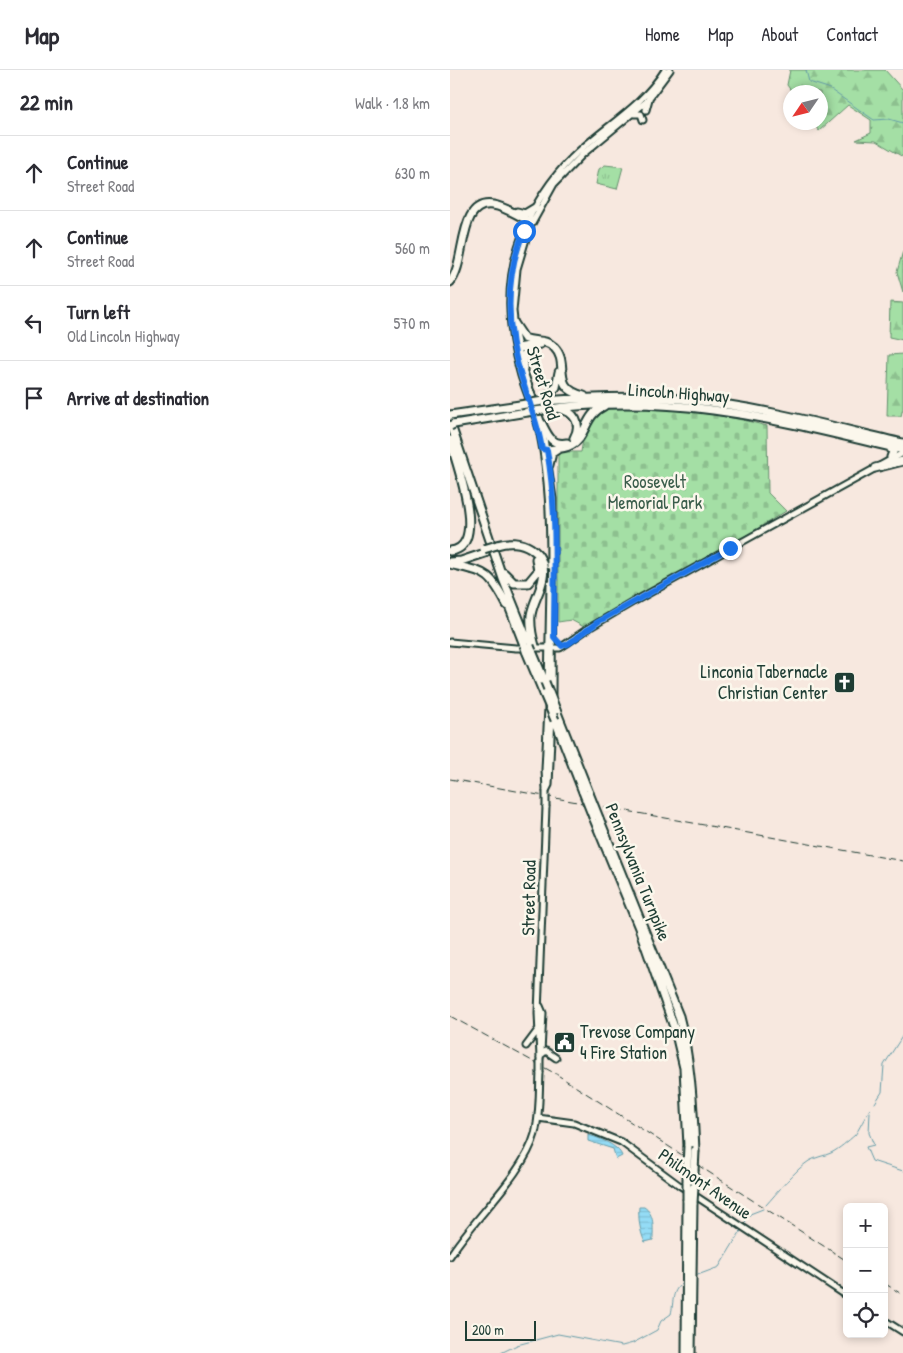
<!DOCTYPE html>
<meta charset="utf-8">
<style>
body{margin:0;font-family:"Patrick Hand",sans-serif;background:#f7f7f7;color:#2b2b33}
.controls{position:absolute;right:15px;bottom:15px;display:grid;overflow:hidden;border-radius:8px;box-shadow:0 2px 8px #0003}
.controls button{width:45px;height:45px;display:grid;place-items:center;padding:0;border:0;border-bottom:1px solid #e1e1e2;background:#fff;color:#2b2b33;font:25px sans-serif}
.compass{position:absolute;left:333px;top:15px;width:45px;height:45px;border-radius:50%;background:#fff;box-shadow:0 2px 8px #0003;rotate:235deg}
.scale{position:absolute;left:15px;bottom:12px;width:71px;box-sizing:border-box;padding-left:5px;border:2px solid #1f3d34;border-top:0;font-size:14px;line-height:18px;white-space:nowrap;color:#1f3d34;-webkit-text-stroke:4px #fbf7ec;paint-order:stroke}
.stop{position:absolute;width:15px;height:15px;margin:-11px;border:4px solid #1a73e8;border-radius:50%;background:#fff}
.stop.end{background:#1a73e8;border-color:#fff;box-shadow:0 1px 5px #0008}
.list{margin:0;padding:0;list-style:none}
h2{display:flex;justify-content:space-between;align-items:center;height:65px;margin:0;padding:0 20px;font-size:21px}
h2 small{font-size:16px;font-weight:400;color:#7c7c81}
.list li{display:grid;grid-template-columns:32px 1fr auto;gap:15px;align-items:center;box-sizing:border-box;height:75px;padding:0 20px;border-top:1px solid #e1e1e2}
.list b{display:block;font-size:19px;white-space:nowrap}
.list p{margin:0;font-size:16px;white-space:nowrap;color:#7c7c81}
.list em{font-size:16px;font-style:normal;color:#7c7c81}
.icon{flex:none;width:28px;height:28px;fill:none;stroke:currentColor;stroke-width:2;stroke-linecap:round;stroke-linejoin:round}
.map{position:relative;flex:none;width:453px;height:1283px;overflow:hidden}
header{display:flex;align-items:center;gap:30px;box-sizing:border-box;height:70px;padding:0 25px;background:#fff;border-bottom:1px solid #e1e1e2}
header strong{font-size:24px}
nav{display:flex;gap:28px;margin-inline-start:auto;font-size:18px}
main{display:flex}
aside{flex:1;background:#fff}
.map>svg:first-child{display:block}
</style>
<header>
<strong>Map</strong>
<nav><a>Home</a><a>Map</a><a>About</a><a>Contact</a></nav>
</header>
<main>
<aside>
<h2>22 min<small>Walk · 1.8 km</small></h2>
<ul class="list">
<li><svg class="icon" aria-label="ahead" viewBox="0 0 24 24"><path d="M12 20V5M6 11l6-6 6 6"/></svg><div><b>Continue</b><p>Street Road</p></div><em>630 m</em></li>
<li><svg class="icon" aria-label="ahead" viewBox="0 0 24 24"><path d="M12 20V5M6 11l6-6 6 6"/></svg><div><b>Continue</b><p>Street Road</p></div><em>560 m</em></li>
<li><svg class="icon" aria-label="left" viewBox="0 0 24 24"><path d="M17 20v-9H6M10 6l-5 5 5 5"/></svg><div><b>Turn left</b><p>Old Lincoln Highway</p></div><em>570 m</em></li>
<li><svg class="icon" aria-label="arrive" viewBox="0 0 24 24"><path d="M6 21V4h12l-3 4 3 4H6"/></svg><div><b>Arrive at destination</b></div></li>
</ul>
</aside>
<div class="map">
<svg width="453" height="1283" viewBox="0 0 453 1283">
<defs>
<pattern id="grass-tufts" width="24" height="20" patternUnits="userSpaceOnUse" patternTransform="scale(1.25)"><rect width="24" height="20" fill="#a4dfa5"/><path d="M3 7l-1-3M5 7V3M7 7l1-3M15 17l-1-3M17 17v-4M19 17l1-3" fill="none" stroke="#8dc08f"/></pattern>
<pattern id="forest-firs" width="22" height="20" patternUnits="userSpaceOnUse" patternTransform="scale(1.25)"><rect width="22" height="20" fill="#a4dfa5"/><path d="M5 1l3.5 6h-7zM16 11l3.5 6h-7z" fill="#8dc08f"/></pattern>
<pattern id="cemetery-stones" width="16" height="16" patternUnits="userSpaceOnUse" patternTransform="scale(1.25)"><rect width="16" height="16" fill="#a4dfa5"/><path d="M2 7V4a2 2 0 0 1 4 0v3zM10 15v-3a2 2 0 0 1 4 0v3z" fill="#8dc08f"/></pattern>
<pattern id="water-rules" width="6" height="5" patternUnits="userSpaceOnUse" patternTransform="scale(1.25)"><rect width="6" height="5" fill="#94dcf6"/><path d="M0 2.5h6" fill="none" stroke="#7fbed4"/></pattern>
</defs>
<rect width="100%" height="100%" fill="#f7e8df"/>
<filter id="ink" filterUnits="userSpaceOnUse"><feTurbulence type="fractalNoise" baseFrequency=".02" numOctaves="2"/><feDisplacementMap in="SourceGraphic" scale="10" xChannelSelector="R" yChannelSelector="G"/><feConvolveMatrix kernelMatrix="1 2 1 2 8 2 1 2 1" color-interpolation-filters="sRGB"/></filter>
<g filter="url(#ink)">
<path fill="url(#grass-tufts)" stroke="#628e6c" d="M155,95L173,97L167,119L146,114L149,99Z"/>
<path fill="url(#forest-firs)" stroke="#628e6c" d="M340,0H435L453,20V87L426,71L406,70L421,63V50L398,35L369,61L363,53L370,52V22H342L337,15Z
M453,181V222L447,202Z
M440,232L453,233V270L439,267Z
M453,284V338L451,346H437L439,285Z"/>
<path fill="url(#cemetery-stones)" stroke="#628e6c" d="M167,337C218,339 267,342 317,356L318,423L336,441L261,487L134,557L121,550L108,552V382H131C134,359 143,340 167,337Z"/>
<path fill="url(#water-rules)" stroke="#659ca8" d="M138,1065C148,1067 169,1076 172,1086L166,1089L163,1079L138,1071Z
M194,1137C205,1144 203,1158 203,1170L195,1172C190,1163 188,1147 189,1137Z"/>
<g fill="none" stroke-linecap="round" stroke-linejoin="round">
<path stroke="#659ca8" stroke-width="1" d="M356,0L359,12L378,18L424,50L439,49L453,53
M425,1033L432,1022L434,995L453,965
M420,1042L419,1063L424,1075L416,1077L422,1091L453,1101
M316,1135C327,1123 345,1100 359,1091C366,1087 374,1086 381,1083C389,1079 398,1071 405,1065C407,1063 417,1043 420,1039
M294,1154L300,1144L313,1139
M245,1206L269,1197L292,1159
M51,1283L67,1275L108,1264L172,1276L183,1273L207,1260L211,1251L221,1244C224,1232 221,1220 233,1213"/>
<defs>
<path id="major" d="M196,40L199,29
M184,44H191L193,50
M77,153C89,127 107,101 129,81C159,54 193,35 215,0
M74,161C54,207 57,259 71,306C77,325 86,344 90,364C99,409 100,450 100,496
M0,572L66,578H110L139,558L183,532L453,383
M98,618L100,514
M102,628L103,429L92,354L73,299L66,268L63,241L67,199L79,159L104,114L133,84L196,32L220,0
M96,720L95,700L98,637
M96,721L99,715L102,644
M90,936L93,943L91,982
M76,976L88,960
M91,985L96,981L106,988
M90,988L88,943L96,737
M88,1048L124,1053L171,1072L229,1115L397,1226
M0,1186C23,1149 74,1104 85,1064C90,1044 89,1023 90,1003
M434,1250L453,1262"/>
<path id="highway" d="M67,142L75,144L85,138
M0,212C17,193 7,129 43,135C55,137 68,145 79,151
M64,253L74,268C84,273 95,268 104,277C121,294 99,317 134,326
M68,278L90,274
M73,299L75,284L84,276
M93,331C142,327 191,325 241,330C312,337 383,357 453,373
M93,331L106,317L109,302
M110,339C125,342 132,354 124,368
M92,340C223,321 328,350 453,380
M0,345L70,335
M0,352L53,509L80,576
M4,354L77,342
M92,354C98,366 102,376 117,373
M0,370C6,393 39,478 0,481
M439,376L443,382L441,387
M97,380C105,379 114,379 121,375C137,367 134,345 154,336
M99,395L102,383L108,379
M425,398L453,391
M47,475C70,467 98,480 93,508C91,521 83,532 81,545C80,556 82,566 85,576
M0,492L11,491L35,483
M0,494C36,503 39,500 57,535
M54,503L64,513H78L88,501L86,489
M57,531L74,575
M76,581L94,624
M82,581L93,607
M106,640L139,723
M105,650L133,722
M143,747L189,858L225,960L234,998L238,1076
M149,748L229,946C241,991 243,1035 245,1081
M237,1113V1097
M244,1117V1101
M236,1283L237,1130
M241,1283L243,1133"/>
</defs>
<use href="#major" stroke="#1f3d34" stroke-width="9"/>
<use href="#highway" stroke="#1f3d34" stroke-width="11"/>
<use href="#major" stroke="#fbf7ec" stroke-width="5"/>
<use href="#highway" stroke="#fbf7ec" stroke-width="7"/>
<path stroke="#1f3d34" stroke-width="1" stroke-dasharray="8 4" stroke-linecap="butt" d="M0,709L453,791
M0,946L106,1004L397,1191
M434,1213L453,1225"/>
<defs>
<path id="major-bridge" d="M96,737V721
M90,1003V988"/>
<path id="highway-bridge" d="M70,335L93,331
M77,342L92,340
M0,356L4,354
M34,479L47,475
M74,575L76,581
M80,576L82,581
M95,612L106,640
M94,624L105,650
M133,722L143,747
M139,723L149,748
M237,1097L238,1076
M244,1101L245,1081
M237,1130V1113
M243,1133L244,1117"/>
</defs>
<use href="#major-bridge" stroke="#1f3d34" stroke-width="9" stroke-linecap="butt"/>
<use href="#highway-bridge" stroke="#1f3d34" stroke-width="11" stroke-linecap="butt"/>
<use href="#major-bridge" stroke="#fbf7ec" stroke-width="5"/>
<use href="#highway-bridge" stroke="#fbf7ec" stroke-width="7"/>
</g>
</g>
<g fill="none" stroke-linecap="round" stroke-linejoin="round" filter="url(#ink)">
<path stroke="#1a73e8" stroke-width="6" d="M74,161C54,207 56,262 72,309C79,332 88,354 92,379L97,380C108,442 104,504 104,567L112,576L118,574L148,552L280,478"/>
</g>
<defs>
<symbol id="church-square" viewBox="-11 -11 22 22"><rect x="-9" y="-9" width="18" height="18" rx="4" fill="#1f3d34" stroke="#fbf7ec"/><path d="M-1.2-6h2.4v3.5h3.3v2.4h-3.3V6h-2.4V-.1h-3.3v-2.4h3.3Z" fill="#fff"/></symbol>
<symbol id="civic-square" viewBox="-11 -11 22 22"><rect x="-9" y="-9" width="18" height="18" rx="4" fill="#1f3d34" stroke="#fbf7ec"/><path d="M-.6-6.5H3V-4.5H.6V-3L4-1V1h2V6H-6V1h2V-1L-.6-3ZM-1.2 2.5V6h2.4V2.5Z" fill="#fff"/></symbol>
</defs>
<g fill-rule="evenodd">
<use href="#church-square" x="382" y="600" width="25" height="25"/>
<use href="#civic-square" x="102" y="960" width="25" height="25"/>
</g>
<g text-anchor="middle" stroke-width="5" stroke-linejoin="round" paint-order="stroke">
<g font-size="18" fill="#1f3d34" stroke="#fbf7ec">
<text transform="translate(93 313) rotate(73)" y="6">Street Road</text>
<text transform="translate(229 323) rotate(4)" y="6">Lincoln Highway</text>
<text transform="translate(188 802) rotate(68)" y="6">Pennsylvania Turnpike</text>
<text transform="translate(79 828) rotate(-89)" y="6">Street Road</text>
<text transform="translate(255 1114) rotate(35)" y="6">Philmont Avenue</text>
</g>
<g font-size="18" fill="#3a5d4b" stroke="#fbf7ec">
<text x="205" y="418">Roosevelt<tspan x="205" dy="21">Memorial Park</tspan></text>
</g>
<g font-size="18" fill="#1f3d34" stroke="#fbf7ec" text-anchor="end">
<text x="378" y="608">Linconia Tabernacle<tspan x="378" dy="21">Christian Center</tspan></text>
<text x="130" y="968" text-anchor="start">Trevose Company<tspan x="130" dy="21">4 Fire Station</tspan></text>
</g>
</g>
</svg>
<div class="controls">
<button>+</button>
<button>−</button>
<button><svg class="icon" aria-label="locate" viewBox="0 0 24 24"><circle cx="12" cy="12" r="6"/><path d="M12 2v4M12 18v4M2 12h4M18 12h4"/></svg></button>
</div>
<svg class="compass" viewBox="-18 -18 36 36"><path d="M0-13l5 13h-10z" fill="#e53935"/><path d="M0 13l5-13h-10z" fill="#7c7c81"/></svg>
<div class="scale">200 m</div>
<div class="stop" style="left:74px;top:161px"></div>
<div class="stop end" style="left:280px;top:478px"></div>
</div>
</main>
